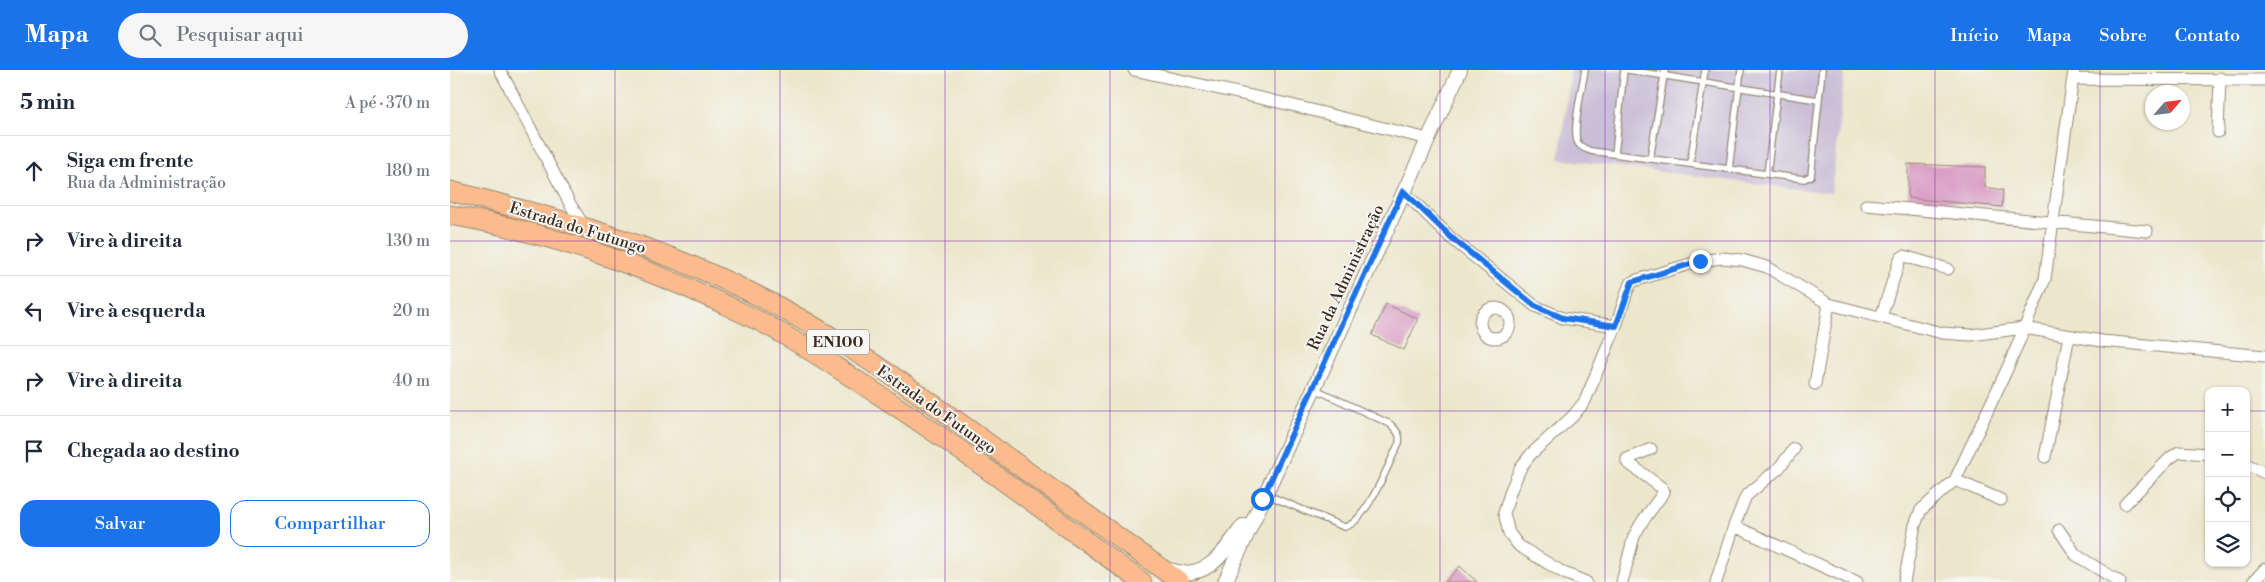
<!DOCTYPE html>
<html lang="pt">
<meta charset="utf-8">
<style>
body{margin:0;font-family:"Libre Bodoni",serif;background:#f6f6f7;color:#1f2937}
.controls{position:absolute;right:15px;bottom:15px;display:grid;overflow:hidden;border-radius:10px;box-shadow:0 1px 4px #0004}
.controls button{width:45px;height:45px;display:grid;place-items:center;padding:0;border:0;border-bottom:1px solid #e0e1e3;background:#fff;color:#1f2937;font:25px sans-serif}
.compass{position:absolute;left:1695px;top:15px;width:45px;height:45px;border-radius:50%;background:#fff;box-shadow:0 1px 4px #0004;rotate:62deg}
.stop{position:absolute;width:15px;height:15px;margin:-11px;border:4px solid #1a73e8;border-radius:50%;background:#fff}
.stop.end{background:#1a73e8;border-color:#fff;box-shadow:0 1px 5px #0008}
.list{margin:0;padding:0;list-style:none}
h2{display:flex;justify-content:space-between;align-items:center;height:65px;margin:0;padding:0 20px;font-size:21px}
h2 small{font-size:16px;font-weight:400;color:#747a83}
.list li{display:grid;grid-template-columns:32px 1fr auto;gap:15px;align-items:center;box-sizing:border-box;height:70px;padding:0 20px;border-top:1px solid #e0e1e3}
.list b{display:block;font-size:19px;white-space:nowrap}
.list p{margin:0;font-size:16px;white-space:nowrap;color:#747a83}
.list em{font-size:16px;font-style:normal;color:#747a83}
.actions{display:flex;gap:10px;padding:15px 20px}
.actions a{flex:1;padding:11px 0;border:1px solid #1a73e8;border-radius:15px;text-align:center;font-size:18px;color:#1a73e8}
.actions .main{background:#1a73e8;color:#fff}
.icon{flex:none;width:28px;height:28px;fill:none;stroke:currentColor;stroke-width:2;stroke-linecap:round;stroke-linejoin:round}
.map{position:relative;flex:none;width:1815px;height:512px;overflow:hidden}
header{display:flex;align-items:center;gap:30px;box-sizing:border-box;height:70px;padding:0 25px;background:#1a73e8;color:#fff}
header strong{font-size:24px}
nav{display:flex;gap:28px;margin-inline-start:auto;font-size:18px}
.search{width:350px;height:45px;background:#f6f6f7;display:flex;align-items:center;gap:12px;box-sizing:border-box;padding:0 18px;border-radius:28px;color:#747a83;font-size:19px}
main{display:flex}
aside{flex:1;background:#fff}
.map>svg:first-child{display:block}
</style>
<header>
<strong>Mapa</strong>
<div class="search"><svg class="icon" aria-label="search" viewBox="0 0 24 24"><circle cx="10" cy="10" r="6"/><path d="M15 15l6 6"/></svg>Pesquisar aqui</div>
<nav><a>Início</a><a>Mapa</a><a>Sobre</a><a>Contato</a></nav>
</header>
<main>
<aside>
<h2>5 min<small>A pé · 370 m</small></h2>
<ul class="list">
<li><svg class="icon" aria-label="ahead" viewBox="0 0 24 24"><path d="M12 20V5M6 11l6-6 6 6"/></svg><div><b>Siga em frente</b><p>Rua da Administração</p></div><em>180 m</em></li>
<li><svg class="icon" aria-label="right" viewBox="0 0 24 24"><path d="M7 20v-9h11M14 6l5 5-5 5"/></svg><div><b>Vire à direita</b></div><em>130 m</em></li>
<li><svg class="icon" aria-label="left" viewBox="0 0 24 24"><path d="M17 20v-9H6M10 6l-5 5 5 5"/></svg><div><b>Vire à esquerda</b></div><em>20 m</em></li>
<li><svg class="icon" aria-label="right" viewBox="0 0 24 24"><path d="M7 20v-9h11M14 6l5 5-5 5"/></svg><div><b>Vire à direita</b></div><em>40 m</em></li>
<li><svg class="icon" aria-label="arrive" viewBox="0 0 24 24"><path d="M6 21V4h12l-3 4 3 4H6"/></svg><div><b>Chegada ao destino</b></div></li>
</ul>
<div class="actions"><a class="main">Salvar</a><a>Compartilhar</a></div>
</aside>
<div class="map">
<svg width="1815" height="512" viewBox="0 0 1815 512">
<rect width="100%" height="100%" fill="#f6f6f2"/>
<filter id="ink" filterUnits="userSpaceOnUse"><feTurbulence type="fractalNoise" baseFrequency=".02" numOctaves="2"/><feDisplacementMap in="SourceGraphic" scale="10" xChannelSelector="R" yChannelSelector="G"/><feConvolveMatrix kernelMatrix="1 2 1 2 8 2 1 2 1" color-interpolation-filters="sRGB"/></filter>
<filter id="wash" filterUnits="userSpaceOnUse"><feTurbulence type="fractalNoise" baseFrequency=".0096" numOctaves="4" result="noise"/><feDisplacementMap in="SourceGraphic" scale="20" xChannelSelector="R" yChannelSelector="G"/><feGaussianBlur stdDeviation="1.12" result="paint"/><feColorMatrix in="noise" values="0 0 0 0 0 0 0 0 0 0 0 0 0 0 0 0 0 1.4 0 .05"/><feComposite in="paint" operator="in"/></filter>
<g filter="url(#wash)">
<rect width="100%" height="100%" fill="#ece7cc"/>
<path fill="#c9bfd7" d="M1121,0H1395L1381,123L1109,89Z"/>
<g id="blocks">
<path fill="#d592c0" d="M1458,94L1535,97V117L1553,120L1552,137L1458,128Z
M936,234L968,249L954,280L922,265Z
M1010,496L1027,512H995Z"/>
</g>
</g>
<g filter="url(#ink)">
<use href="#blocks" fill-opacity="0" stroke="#948875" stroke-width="1"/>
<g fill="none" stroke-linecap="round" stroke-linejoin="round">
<defs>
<path id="service" d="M1135,0C1133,14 1121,62 1128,73C1131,78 1136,79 1141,81L1354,109L1361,106L1372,0
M1178,0L1368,30
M1165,84L1174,0
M1200,89L1215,0
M1240,94L1255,0
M1279,99L1291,0
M1317,104L1330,0
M815,424L894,457C916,454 939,392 949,373C951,364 946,360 940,354L865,319"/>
<path id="minor" d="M50,0L120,134L134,156
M684,0L837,34L978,69
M1623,9L1815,10
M1768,62L1770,8
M953,121L1001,168L1085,236L1113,248L1166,256
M1416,135L1697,161
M1030 253a15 15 0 1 1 30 0a15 15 0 1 1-30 0Z
M1431,247L1450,189L1454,186L1498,199
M1365,314L1379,234
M1595,387L1619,266
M1796,394L1815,403
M1505,410L1551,430
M1675,434L1720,388L1729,382L1759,384
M1284,456L1407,512
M1609,460L1626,485L1670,512
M1136,512L1114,503L1069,476L1059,463L1054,443L1061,420L1071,397L1081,384L1123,346L1135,331L1166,256L1178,219L1182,212L1187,210L1250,191L1272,188L1292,190L1317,197L1379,234L1492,263L1521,265L1574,258L1652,271L1815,286
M1172,512L1184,466L1192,452L1214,422L1212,418L1177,392V389L1201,379
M1266,512L1284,456L1296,426L1329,398L1344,379
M1454,512L1465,455L1471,440L1505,410L1559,295L1595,209L1624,0
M1803,512L1815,499"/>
<path id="tertiary" d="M719,500C757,512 773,483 793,456
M775,512L1010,0"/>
<path id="trunk" d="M0,121C97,145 192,171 283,214C372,255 453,312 532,369C598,417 664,465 730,512
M0,145C105,163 216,204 311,252C344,269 375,290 406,310C505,373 598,444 692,512"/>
</defs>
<use href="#service" stroke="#948875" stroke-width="8"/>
<use href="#minor" stroke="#948875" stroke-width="13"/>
<use href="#tertiary" stroke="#948875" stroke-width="16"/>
<use href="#trunk" stroke="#948875" stroke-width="21"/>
<use href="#service" stroke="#fff" stroke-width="5.5"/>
<use href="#minor" stroke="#fff" stroke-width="11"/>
<use href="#tertiary" stroke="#fff" stroke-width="14"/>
<use href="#trunk" stroke="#fbbb8c" stroke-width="19"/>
</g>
</g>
<g fill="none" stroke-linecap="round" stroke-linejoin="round" filter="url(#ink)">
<path stroke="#1a73e8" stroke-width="6" d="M812,429L953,121L1002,168L1085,236L1113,248L1166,256L1182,212L1250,191"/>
</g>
<path fill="none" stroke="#7b2cbf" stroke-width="1" stroke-opacity="0.55" d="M165,0V512M330,0V512M495,0V512M660,0V512M825,0V512M990,0V512M1155,0V512M1320,0V512M1485,0V512M1650,0V512M0,171H1815M0,341H1759M1796,341H1815"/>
<g text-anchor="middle" stroke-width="4" stroke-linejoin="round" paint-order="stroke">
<rect fill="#f6f6f2" stroke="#73675e" stroke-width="1" x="357" y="259.5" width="62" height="25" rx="4"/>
<g font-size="15" font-weight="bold" fill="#3b2a1e">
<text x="388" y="277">EN100</text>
</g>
<g font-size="16" fill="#3b2a1e" stroke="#f6f6f2">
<text transform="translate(128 157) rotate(17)" y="6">Estrada do Futungo</text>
<text transform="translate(895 207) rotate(-65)" y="6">Rua da Administração</text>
<text transform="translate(487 339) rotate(35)" y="6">Estrada do Futungo</text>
</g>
</g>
</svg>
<div class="controls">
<button>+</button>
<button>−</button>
<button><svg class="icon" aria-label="locate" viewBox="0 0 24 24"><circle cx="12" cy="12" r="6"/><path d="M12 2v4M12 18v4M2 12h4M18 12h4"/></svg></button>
<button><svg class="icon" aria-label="layers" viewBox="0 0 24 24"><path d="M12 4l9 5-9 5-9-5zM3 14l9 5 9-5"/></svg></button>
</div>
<svg class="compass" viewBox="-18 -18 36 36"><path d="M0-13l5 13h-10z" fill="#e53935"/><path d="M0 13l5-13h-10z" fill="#747a83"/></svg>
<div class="stop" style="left:812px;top:429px"></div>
<div class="stop end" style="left:1250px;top:191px"></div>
</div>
</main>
